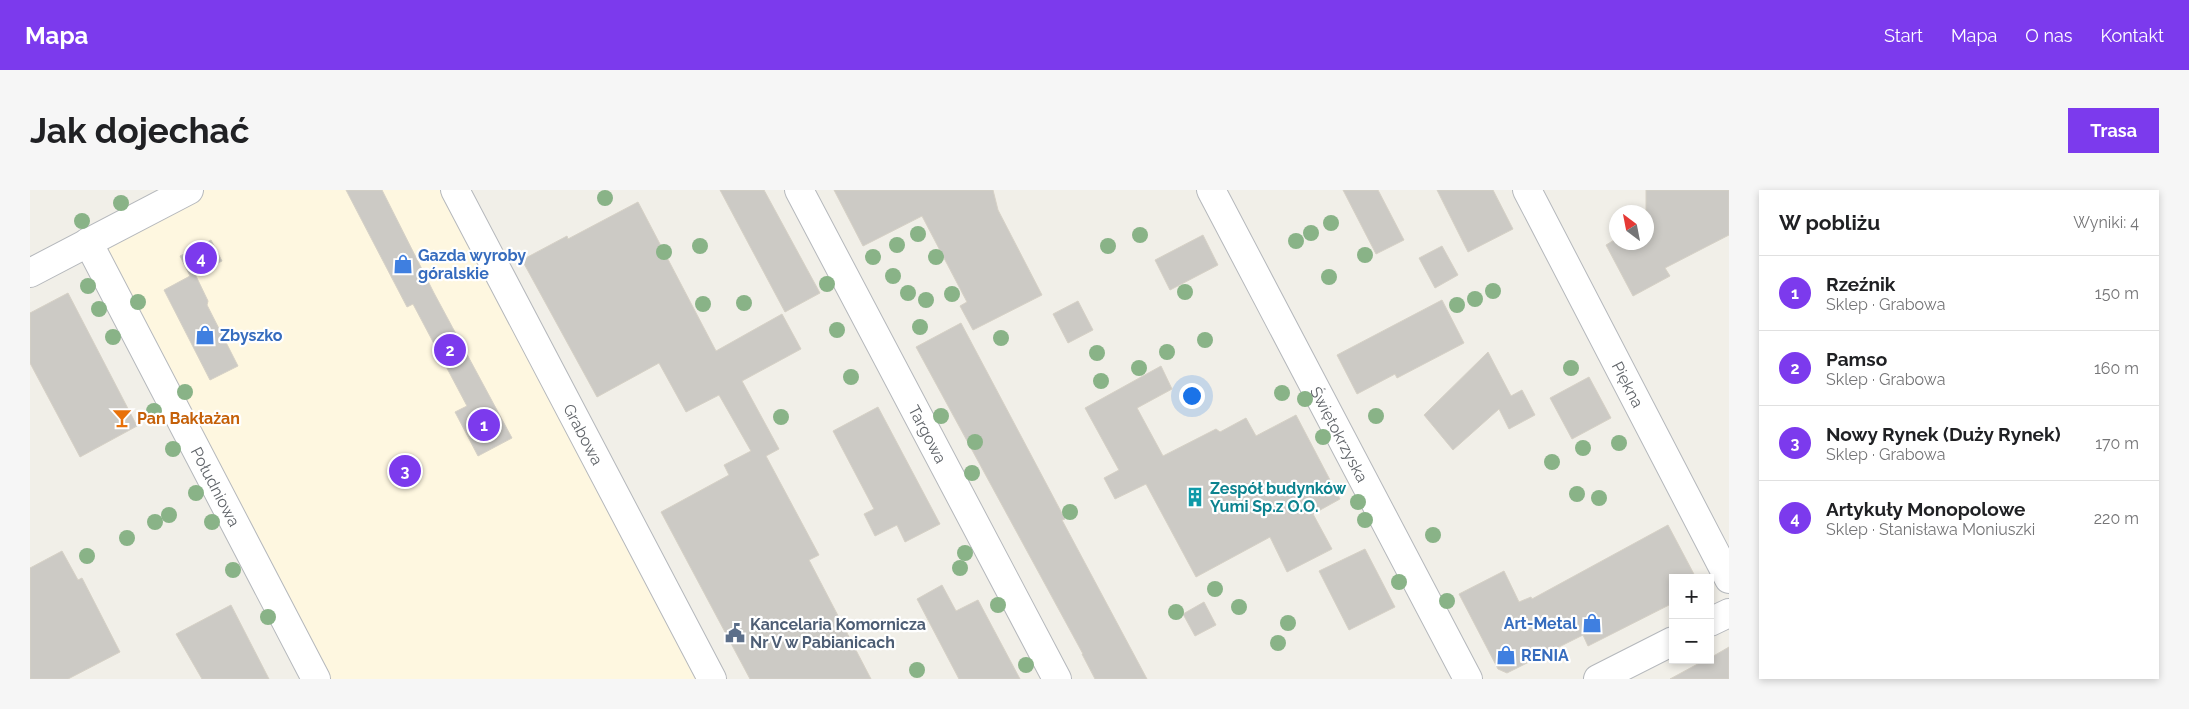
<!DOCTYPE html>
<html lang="pl">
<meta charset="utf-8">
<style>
body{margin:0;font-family:Raleway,sans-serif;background:#f6f6f6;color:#202124}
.controls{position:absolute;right:15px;bottom:15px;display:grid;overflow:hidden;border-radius:0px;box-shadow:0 2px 8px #0003}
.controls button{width:45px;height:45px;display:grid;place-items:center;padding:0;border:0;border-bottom:1px solid #e0e0e0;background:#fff;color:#202124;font:25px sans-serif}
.compass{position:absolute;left:1579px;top:15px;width:45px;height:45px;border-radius:50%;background:#fff;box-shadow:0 2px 8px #0003;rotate:328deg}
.you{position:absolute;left:1161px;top:205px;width:18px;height:18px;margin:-12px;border:4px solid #fff;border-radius:50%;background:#1a73e8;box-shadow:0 0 0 8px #1a73e833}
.badge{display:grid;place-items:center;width:32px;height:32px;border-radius:50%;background:#7c3aed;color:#fff;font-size:16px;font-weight:700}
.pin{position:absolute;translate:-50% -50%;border:2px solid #fff;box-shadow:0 1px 5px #0006}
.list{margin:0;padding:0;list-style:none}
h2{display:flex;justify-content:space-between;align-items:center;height:65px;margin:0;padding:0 20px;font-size:21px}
h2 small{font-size:16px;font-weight:400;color:#757577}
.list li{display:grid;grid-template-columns:32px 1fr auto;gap:15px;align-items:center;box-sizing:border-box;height:75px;padding:0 20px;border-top:1px solid #e0e0e0}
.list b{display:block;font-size:19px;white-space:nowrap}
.list p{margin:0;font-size:16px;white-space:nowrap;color:#757577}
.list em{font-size:16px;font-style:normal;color:#757577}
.map{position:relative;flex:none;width:1699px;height:489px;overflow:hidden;border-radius:0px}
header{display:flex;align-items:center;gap:30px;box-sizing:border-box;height:70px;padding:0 25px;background:#7c3aed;color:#fff}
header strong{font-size:24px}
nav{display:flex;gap:28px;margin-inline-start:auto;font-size:18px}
.intro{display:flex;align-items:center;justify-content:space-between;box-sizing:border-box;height:120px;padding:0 30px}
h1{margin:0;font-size:35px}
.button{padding:12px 22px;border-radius:0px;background:#7c3aed;color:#fff;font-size:18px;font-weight:700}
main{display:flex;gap:30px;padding:0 30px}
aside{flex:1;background:#fff;border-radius:0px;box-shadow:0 2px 8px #0003}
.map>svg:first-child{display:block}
</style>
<header>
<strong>Mapa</strong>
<nav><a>Start</a><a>Mapa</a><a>O nas</a><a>Kontakt</a></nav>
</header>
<div class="intro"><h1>Jak dojechać</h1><a class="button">Trasa</a></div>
<main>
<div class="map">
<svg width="1699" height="489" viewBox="0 0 1699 489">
<rect width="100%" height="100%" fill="#f1efe8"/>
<path fill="#fef7e0" d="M159,0H425L682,489H286L58,52Z"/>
<path fill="#cccac5" stroke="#d6d1c6" d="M316,0H352L404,103L482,248L448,266L425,222L437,216L383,114L377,117Z
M690,0H734L790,103L755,122Z
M804,0H963L968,20L1012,105L943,140L930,116L937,112L892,26L833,56Z
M1313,0H1348L1374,50L1346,64Z
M1407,0H1463L1483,39L1438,62Z
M1616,0H1699V45L1635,78L1640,86L1603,106L1576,55L1586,49V52H1616Z
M608,12L686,161L752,124L771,159L712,191L749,259L736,266L789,365L779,370L841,489H720L631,322L699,285L694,275L721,261L689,205L656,222L629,173L567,207L492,70L537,46L538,49Z
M1173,45L1188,75L1140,100L1125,70Z
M181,50L192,71L165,84L178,111L177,115L208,176L180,190L134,100L160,86L150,66Z
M1412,56L1428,85L1405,98L1389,68Z
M38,103L107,236L50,267L0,173V123Z
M1412,110L1434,153L1367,188L1365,184L1327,204L1307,165Z
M1048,111L1063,140L1038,153L1023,124Z
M931,133L1035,329L1032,330L1117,489H1065L1052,464H1053L886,157Z
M1458,162L1481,206L1492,200L1505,225L1479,239L1469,219L1423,260L1394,225Z
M1131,176L1142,199L1107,218L1133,266L1186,239L1190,242L1216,228L1226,246L1266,225L1310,309L1283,324L1302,359L1257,382L1240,347L1166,387L1116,294L1085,309L1074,288L1089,280L1055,218Z
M1559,187L1581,228L1542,249L1520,208Z
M848,217L910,334L875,352L867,335L845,346L834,324L844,319L803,241Z
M1638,335L1666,388H1643V413L1558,456L1553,445L1477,483L1468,479L1429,404L1474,381L1489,412L1501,407L1502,409Z
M1335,359L1365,417L1319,440L1289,381Z
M32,361L48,390L52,388L90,462L38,489H0V378Z
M912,395L926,421L948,410L990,489H929L887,409Z
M1174,412L1186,435L1165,446L1153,424Z
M201,415L239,489H172L146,444Z
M1699,457V489H1640L1675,470H1680V468Z"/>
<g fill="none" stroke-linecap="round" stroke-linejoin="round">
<defs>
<g id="minor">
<path id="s1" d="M425,0L682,489"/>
<path id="s2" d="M769,0L1027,489"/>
<path id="s3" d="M1181,0L1438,489"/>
<path id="s4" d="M1497,0L1699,389"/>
<path id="s5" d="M58,52L286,489"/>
</g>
<path id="tertiary" d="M0,83L159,0
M1680,432L1699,423
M1568,489L1643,451"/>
</defs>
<use href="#minor" stroke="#b5b8bc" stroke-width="30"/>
<use href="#tertiary" stroke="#b5b8bc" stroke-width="30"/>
<use href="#minor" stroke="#fff" stroke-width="28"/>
<use href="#tertiary" stroke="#fff" stroke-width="28"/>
</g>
<g fill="#89b387">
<circle cx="575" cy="8" r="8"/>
<circle cx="91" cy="13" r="8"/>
<circle cx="52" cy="31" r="8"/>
<circle cx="1301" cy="33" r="8"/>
<circle cx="1281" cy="43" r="8"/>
<circle cx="888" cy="44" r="8"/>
<circle cx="1110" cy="45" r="8"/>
<circle cx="1266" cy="51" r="8"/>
<circle cx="867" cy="55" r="8"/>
<circle cx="670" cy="56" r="8"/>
<circle cx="1078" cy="56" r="8"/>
<circle cx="634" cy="62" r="8"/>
<circle cx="1335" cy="65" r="8"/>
<circle cx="843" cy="67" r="8"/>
<circle cx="906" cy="67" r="8"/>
<circle cx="863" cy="86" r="8"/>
<circle cx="1299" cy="87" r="8"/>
<circle cx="797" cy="94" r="8"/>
<circle cx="58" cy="96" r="8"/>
<circle cx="1463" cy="101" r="8"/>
<circle cx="1155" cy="102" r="8"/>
<circle cx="878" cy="103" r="8"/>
<circle cx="922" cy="104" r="8"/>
<circle cx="1445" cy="109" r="8"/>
<circle cx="896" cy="110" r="8"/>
<circle cx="108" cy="112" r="8"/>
<circle cx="714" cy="113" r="8"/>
<circle cx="673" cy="114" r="8"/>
<circle cx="1427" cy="115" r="8"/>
<circle cx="69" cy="119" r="8"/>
<circle cx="890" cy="137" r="8"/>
<circle cx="807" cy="140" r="8"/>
<circle cx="83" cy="147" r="8"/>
<circle cx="971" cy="148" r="8"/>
<circle cx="1175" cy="150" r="8"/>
<circle cx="1137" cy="162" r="8"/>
<circle cx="1067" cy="163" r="8"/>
<circle cx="1109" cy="178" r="8"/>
<circle cx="1541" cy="178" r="8"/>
<circle cx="821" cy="187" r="8"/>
<circle cx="1071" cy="191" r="8"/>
<circle cx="155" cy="202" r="8"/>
<circle cx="1252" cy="203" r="8"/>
<circle cx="1275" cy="209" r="8"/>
<circle cx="124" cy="221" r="8"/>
<circle cx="911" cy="226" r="8"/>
<circle cx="1346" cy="226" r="8"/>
<circle cx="751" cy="227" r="8"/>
<circle cx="1293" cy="247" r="8"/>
<circle cx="945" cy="252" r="8"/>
<circle cx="1589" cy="253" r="8"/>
<circle cx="1553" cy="258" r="8"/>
<circle cx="143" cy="259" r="8"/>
<circle cx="1522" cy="272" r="8"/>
<circle cx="942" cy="283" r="8"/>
<circle cx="166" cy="303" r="8"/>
<circle cx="1547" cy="304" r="8"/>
<circle cx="1569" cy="308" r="8"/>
<circle cx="1328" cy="312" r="8"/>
<circle cx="1040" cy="322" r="8"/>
<circle cx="139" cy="325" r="8"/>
<circle cx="1335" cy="330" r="8"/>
<circle cx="125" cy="332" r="8"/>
<circle cx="182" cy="332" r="8"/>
<circle cx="1403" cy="345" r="8"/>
<circle cx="97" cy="348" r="8"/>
<circle cx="935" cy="363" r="8"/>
<circle cx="57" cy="366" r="8"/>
<circle cx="930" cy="378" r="8"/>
<circle cx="203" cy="380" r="8"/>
<circle cx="1369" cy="392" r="8"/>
<circle cx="1185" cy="399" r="8"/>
<circle cx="1417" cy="411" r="8"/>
<circle cx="968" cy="415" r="8"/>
<circle cx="1209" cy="417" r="8"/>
<circle cx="1146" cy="422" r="8"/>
<circle cx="238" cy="427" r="8"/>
<circle cx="1258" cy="433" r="8"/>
<circle cx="1248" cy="453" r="8"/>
<circle cx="996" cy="475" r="8"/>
<circle cx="887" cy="480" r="8"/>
</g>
<defs>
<symbol id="shop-bare" viewBox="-9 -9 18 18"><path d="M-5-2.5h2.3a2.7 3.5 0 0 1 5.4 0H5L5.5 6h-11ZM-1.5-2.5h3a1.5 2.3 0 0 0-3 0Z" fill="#3f7fe0" stroke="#fff" stroke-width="2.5" paint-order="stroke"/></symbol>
<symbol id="bar-bare" viewBox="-9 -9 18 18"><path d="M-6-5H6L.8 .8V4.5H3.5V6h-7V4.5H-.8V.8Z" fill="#e8710a" stroke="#fff" stroke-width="2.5" paint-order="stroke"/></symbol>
<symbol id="building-bare" viewBox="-9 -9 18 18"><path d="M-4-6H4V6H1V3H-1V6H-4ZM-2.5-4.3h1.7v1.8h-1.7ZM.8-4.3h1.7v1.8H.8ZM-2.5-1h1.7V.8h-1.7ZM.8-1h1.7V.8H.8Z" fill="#0f9aa8" stroke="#fff" stroke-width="2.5" paint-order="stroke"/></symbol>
<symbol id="civic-bare" viewBox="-9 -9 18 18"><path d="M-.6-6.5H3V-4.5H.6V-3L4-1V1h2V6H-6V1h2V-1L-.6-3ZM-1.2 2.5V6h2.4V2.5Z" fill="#5c6f8a" stroke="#fff" stroke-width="2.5" paint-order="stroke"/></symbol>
</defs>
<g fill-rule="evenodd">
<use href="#shop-bare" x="359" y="60" width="28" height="28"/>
<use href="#shop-bare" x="161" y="131" width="28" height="28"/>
<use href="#bar-bare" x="78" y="214" width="28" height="28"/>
<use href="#building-bare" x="1151" y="293" width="28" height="28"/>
<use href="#shop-bare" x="1548" y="419" width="28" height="28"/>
<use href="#civic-bare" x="691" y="429" width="28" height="28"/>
<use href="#shop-bare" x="1462" y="451" width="28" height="28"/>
</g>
<g text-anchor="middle" stroke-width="4.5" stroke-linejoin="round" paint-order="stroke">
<g font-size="16" font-weight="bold" fill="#366cbe" stroke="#fff" text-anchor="start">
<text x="388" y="71">Gazda wyroby<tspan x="388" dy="18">góralskie</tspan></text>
<text x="190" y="151">Zbyszko</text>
<text x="1547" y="439" text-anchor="end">Art-Metal</text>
<text x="1491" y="471">RENIA</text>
</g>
<g font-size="16" fill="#5f6368" stroke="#fff">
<text dy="6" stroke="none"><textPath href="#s4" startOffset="219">Piękna</textPath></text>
<text dy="6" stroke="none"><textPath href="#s1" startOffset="276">Grabowa</textPath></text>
<text dy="6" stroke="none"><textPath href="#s2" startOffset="276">Targowa</textPath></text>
<text dy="6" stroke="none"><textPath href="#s3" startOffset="276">Świętokrzyska</textPath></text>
<text dy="6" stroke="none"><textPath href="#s5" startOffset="276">Południowa</textPath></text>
</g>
<g font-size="16" font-weight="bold" fill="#c56008" stroke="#fff" text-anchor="start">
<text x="107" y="234">Pan Bakłażan</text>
</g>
<g font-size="16" font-weight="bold" fill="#0d838f" stroke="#fff" text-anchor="start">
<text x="1180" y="304">Zespół budynków<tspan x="1180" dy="18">Yumi Sp.z O.O.</tspan></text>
</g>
<g font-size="16" font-weight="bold" fill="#4e5e75" stroke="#fff" text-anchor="start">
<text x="720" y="440">Kancelaria Komornicza<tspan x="720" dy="18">Nr V w Pabianicach</tspan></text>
</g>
</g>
</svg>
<div class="controls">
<button>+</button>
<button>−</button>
</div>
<svg class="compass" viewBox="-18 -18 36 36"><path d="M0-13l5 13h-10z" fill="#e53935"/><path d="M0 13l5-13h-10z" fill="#757577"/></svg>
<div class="you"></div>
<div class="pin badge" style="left:454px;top:235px">1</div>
<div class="pin badge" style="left:420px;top:160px">2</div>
<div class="pin badge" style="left:375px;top:281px">3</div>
<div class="pin badge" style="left:171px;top:68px">4</div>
</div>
<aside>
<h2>W pobliżu<small>Wyniki: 4</small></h2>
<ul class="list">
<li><span class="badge">1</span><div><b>Rzeźnik</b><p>Sklep · Grabowa</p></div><em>150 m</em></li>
<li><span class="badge">2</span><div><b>Pamso</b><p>Sklep · Grabowa</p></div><em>160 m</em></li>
<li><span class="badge">3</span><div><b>Nowy Rynek (Duży Rynek)</b><p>Sklep · Grabowa</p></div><em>170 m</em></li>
<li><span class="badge">4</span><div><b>Artykuły Monopolowe</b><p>Sklep · Stanisława Moniuszki</p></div><em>220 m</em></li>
</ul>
</aside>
</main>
